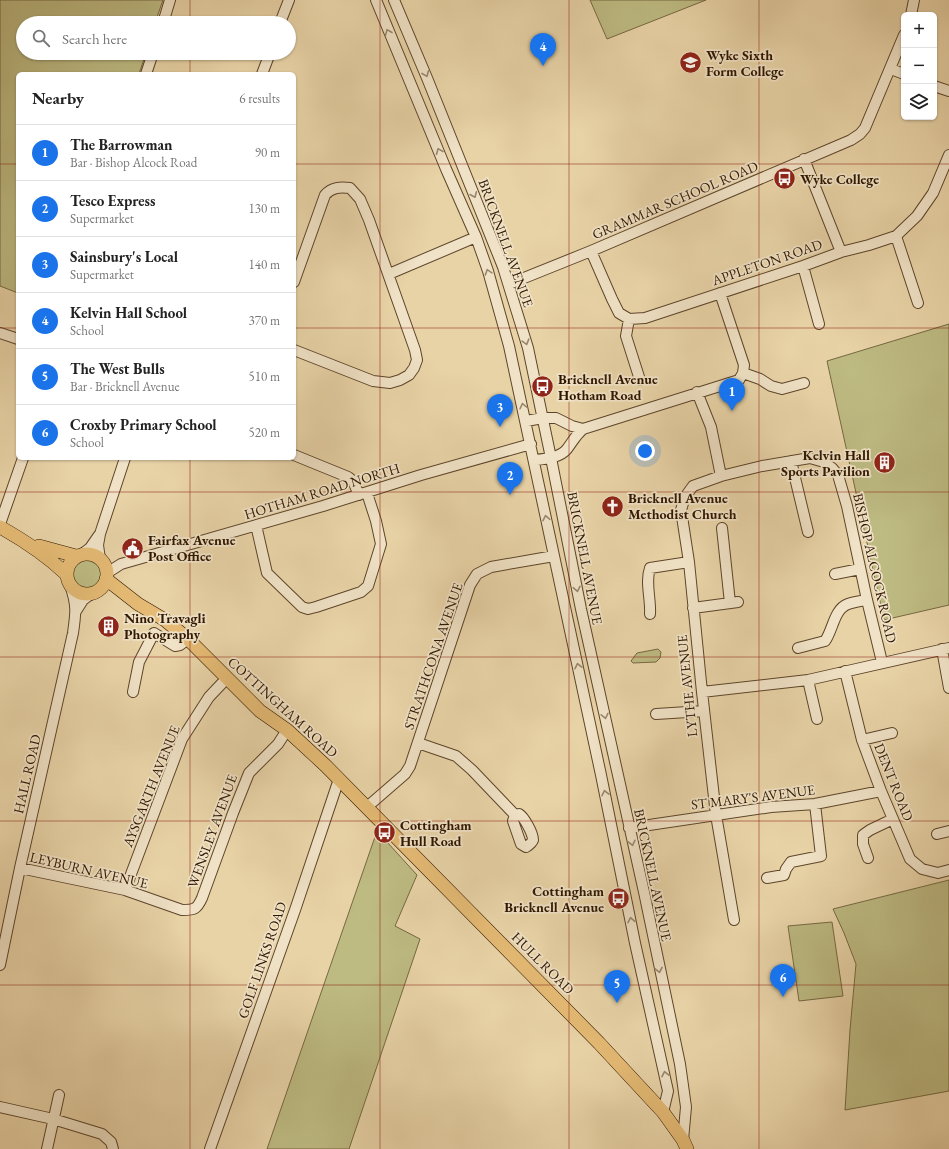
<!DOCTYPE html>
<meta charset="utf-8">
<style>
body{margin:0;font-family:"EB Garamond",serif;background:#f6f6f6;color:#222}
.controls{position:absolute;right:12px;top:12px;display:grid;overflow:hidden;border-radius:6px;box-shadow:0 1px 3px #0004}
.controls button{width:36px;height:36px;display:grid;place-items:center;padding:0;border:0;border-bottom:1px solid #e0e0e0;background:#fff;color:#222;font:20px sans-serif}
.you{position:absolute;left:645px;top:451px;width:14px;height:14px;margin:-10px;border:3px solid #fff;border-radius:50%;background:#1a73e8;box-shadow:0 0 0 6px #1a73e833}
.badge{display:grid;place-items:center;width:26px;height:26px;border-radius:50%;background:#1a73e8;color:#fff;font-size:13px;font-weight:700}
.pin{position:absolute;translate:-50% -33px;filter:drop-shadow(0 1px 2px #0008)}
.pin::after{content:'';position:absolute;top:21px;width:14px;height:12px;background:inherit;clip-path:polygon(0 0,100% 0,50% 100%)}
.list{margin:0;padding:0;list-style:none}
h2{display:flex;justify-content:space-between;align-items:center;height:52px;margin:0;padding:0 16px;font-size:17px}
h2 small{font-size:13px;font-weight:400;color:#767676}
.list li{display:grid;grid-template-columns:26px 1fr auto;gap:12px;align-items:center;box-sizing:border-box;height:56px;padding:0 16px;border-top:1px solid #e0e0e0}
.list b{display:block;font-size:15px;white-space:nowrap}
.list p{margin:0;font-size:13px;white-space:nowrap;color:#767676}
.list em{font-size:13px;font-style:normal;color:#767676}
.icon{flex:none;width:22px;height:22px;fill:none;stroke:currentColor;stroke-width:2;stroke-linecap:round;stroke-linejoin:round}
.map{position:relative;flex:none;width:949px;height:1149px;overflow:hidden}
.search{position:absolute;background:#fff;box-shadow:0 1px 3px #0004;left:16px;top:16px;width:280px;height:44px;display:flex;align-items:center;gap:10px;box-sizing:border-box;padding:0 14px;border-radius:22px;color:#767676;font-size:15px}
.panel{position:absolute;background:#fff;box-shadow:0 1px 3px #0004;left:16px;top:72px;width:280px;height:388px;border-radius:6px}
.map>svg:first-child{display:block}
</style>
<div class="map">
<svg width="949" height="1149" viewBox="0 0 949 1149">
<rect width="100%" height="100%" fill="#e8d3a7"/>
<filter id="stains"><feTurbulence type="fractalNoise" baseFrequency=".005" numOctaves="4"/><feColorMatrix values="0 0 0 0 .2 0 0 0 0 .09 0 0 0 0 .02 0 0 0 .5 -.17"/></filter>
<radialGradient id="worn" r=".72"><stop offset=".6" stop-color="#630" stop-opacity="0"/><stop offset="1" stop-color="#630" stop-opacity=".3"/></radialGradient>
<path fill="#bdba82" stroke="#766841" d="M0,0H163L155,23H23V53H146L139,74H18V293L0,286Z
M590,0H706L607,39Z
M949,324V605L884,620L827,361Z
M70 574a16 16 0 1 1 32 0a16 16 0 1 1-32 0Z
M658,649L661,652L660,658L656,662L633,663L631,661L637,653Z
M377,831L417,875L395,926L420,939L349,1149H267Z
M949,880V1091L845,1110L850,1030L856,964L844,933L833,909Z
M832,922L843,996L799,1001L788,926Z"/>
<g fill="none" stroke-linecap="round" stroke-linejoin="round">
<defs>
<path id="minor" d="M376,0L446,169L476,237L488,271L509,346L601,775L635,943L668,1091L663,1112
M394,0L427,78L503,267L528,348L551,458L581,609L644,892L680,1064L686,1107L683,1140
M911,15L914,0
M163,23L170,0
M280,23L289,0
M891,69L904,74
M146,74L153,53
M262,74L270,53
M934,86L949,91
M804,159L841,252
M896,236L918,303
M591,251L612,299L619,313L629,319L645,318L803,266L841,252L869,245L896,236L917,216L933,193L949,155
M803,266L819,324
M389,274L476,237
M294,282L325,195C332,187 340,187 350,188L360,199L369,220L415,350L417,360L414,368L409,375L400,380L390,383L373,381L294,350
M509,284L591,251L851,140L860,134L865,128L904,35
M629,319L626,336L640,380
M0,333L18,339
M743,373L760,379L771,386L782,389L804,383
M697,392L711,427L721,476L762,466L810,458L824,462L832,468L838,475L847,506L867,600L882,662
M526,421L543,418H556L572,426L583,429
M294,455L348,477L353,481L359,495
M534,460C545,459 560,458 567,449C573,441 575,436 583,429L739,380L743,373L744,365L720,293
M791,461L808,532
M721,476L693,486L685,497L681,510L689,562L702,692L716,815L734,920
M0,524L23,458
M256,525L267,573L302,607L308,609L316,607L361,592L368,586L381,544L376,521L367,493
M722,528L730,603
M82,554L90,548L99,535
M100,559L98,545L100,534L125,458
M107,573L121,564L323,506L421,475L531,444
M835,574L860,569
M693,608L738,602
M76,611L83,600L91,594
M650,614C651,599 645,582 650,568L689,562
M798,648L825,641C833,630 834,609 848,604C854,602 860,601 867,600
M942,649L949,688
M845,671L862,740L881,791L910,859L922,869L938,873L949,870
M808,680L817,719
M133,692L139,662L154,633L175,646L180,645L188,639
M702,692L808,680L949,648
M656,714L704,711
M862,740L892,733
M418,743L456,756L472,770L515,815L519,814C524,817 533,833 533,840C532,843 529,845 526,847L521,844L513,821L515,815
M367,807L405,774L410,766L470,585L477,574L491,567L554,556
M629,828L771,807L815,804L881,791
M937,834L949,831
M868,858L863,844V835L870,830L893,819
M20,868L125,890L182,910C195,910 197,909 202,898L233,813L249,773L278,744L287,730
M767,878L784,875L786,869L791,862L821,856L815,804
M125,890L182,739L209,697L227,678
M0,965L20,868L73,633C76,612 77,605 70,585
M0,1107L53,1119L102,1134L111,1142L113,1149
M47,1149L59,1095
M210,1149L295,910L339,779"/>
<path id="major" d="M0,527C25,541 45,554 66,574
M39,546L76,556
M67 574a20 20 0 1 1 40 0a20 20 0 1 1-40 0Z
M106,579L138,604L165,620L188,639L260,711L287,730L326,766L599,1043L663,1112L683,1140L687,1149"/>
</defs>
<use href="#minor" stroke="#5d452a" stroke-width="12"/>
<use href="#major" stroke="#2f1600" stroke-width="14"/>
<use href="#minor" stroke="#f0e2c6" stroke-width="10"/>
<use href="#major" stroke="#e4ba74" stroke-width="13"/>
</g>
<defs><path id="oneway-chevron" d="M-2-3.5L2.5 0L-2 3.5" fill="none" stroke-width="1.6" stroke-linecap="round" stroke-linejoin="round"/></defs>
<g stroke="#99866d">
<use href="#oneway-chevron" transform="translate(388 32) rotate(-112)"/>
<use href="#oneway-chevron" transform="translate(426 74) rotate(68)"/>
<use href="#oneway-chevron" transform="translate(439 151) rotate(-112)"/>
<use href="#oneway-chevron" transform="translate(474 195) rotate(67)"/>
<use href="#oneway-chevron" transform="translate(488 272) rotate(-108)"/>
<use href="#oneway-chevron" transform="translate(526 342) rotate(74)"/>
<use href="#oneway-chevron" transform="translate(523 406) rotate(-103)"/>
<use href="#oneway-chevron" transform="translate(546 518) rotate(-101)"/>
<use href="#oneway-chevron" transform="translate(577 589) rotate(79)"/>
<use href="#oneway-chevron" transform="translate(578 666) rotate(-102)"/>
<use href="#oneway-chevron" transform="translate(605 716) rotate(77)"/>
<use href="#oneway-chevron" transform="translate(605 793) rotate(-102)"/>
<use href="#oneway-chevron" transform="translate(632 843) rotate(77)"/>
<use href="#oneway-chevron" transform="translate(631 920) rotate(-101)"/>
<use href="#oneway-chevron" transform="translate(659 970) rotate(78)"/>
<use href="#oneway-chevron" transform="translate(665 1074) rotate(-102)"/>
</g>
<path fill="none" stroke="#8f2418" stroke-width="1" stroke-opacity="0.55" d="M190,0V23M380,0V1149M569,0V1149M759,0V1149M190,53V74M0,164H18M294,164H949M0,328H18M294,328H949M190,458V1149M0,492H949M0,657H949M0,821H949M0,985H949"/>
<defs>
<symbol id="university-disc" viewBox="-11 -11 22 22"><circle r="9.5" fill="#8f2418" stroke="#f0e2c6"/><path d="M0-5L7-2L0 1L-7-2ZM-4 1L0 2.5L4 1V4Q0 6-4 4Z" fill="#fff"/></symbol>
<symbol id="bus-disc" viewBox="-11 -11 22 22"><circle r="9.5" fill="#8f2418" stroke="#f0e2c6"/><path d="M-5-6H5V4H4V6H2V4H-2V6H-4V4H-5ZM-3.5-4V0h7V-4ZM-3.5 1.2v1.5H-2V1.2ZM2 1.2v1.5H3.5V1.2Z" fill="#fff"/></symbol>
<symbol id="building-disc" viewBox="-11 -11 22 22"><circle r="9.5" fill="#8f2418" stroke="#f0e2c6"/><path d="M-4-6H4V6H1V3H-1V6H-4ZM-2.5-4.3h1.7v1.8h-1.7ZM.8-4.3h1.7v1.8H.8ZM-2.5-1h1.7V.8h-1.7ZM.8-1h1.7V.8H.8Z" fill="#fff"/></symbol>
<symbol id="church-disc" viewBox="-11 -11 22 22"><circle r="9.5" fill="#8f2418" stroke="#f0e2c6"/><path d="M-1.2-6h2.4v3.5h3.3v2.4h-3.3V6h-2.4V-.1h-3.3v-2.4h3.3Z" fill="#fff"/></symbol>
<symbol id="civic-disc" viewBox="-11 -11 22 22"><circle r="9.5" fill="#8f2418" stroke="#f0e2c6"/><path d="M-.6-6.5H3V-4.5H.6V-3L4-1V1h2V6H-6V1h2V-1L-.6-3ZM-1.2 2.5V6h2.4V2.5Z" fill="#fff"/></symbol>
</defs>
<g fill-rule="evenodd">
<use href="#university-disc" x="678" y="50" width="25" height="25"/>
<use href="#bus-disc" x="772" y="166" width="25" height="25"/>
<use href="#bus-disc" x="530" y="374" width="25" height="25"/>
<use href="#building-disc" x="872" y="450" width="25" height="25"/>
<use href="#church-disc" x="600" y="494" width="25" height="25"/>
<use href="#civic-disc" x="120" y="536" width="25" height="25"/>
<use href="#building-disc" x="96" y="614" width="25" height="25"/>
<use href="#bus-disc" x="372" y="820" width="25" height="25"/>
<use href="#bus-disc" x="606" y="886" width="25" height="25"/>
</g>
<g text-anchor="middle" stroke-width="3.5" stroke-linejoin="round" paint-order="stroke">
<g font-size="14" font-weight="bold" fill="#2f1600" stroke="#f0e2c6" text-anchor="start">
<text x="706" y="60">Wyke Sixth<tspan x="706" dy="16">Form College</tspan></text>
<text x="800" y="184">Wyke College</text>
<text x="558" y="384">Bricknell Avenue<tspan x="558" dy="16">Hotham Road</tspan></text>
<text x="870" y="460" text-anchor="end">Kelvin Hall<tspan x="870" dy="16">Sports Pavilion</tspan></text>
<text x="628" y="503">Bricknell Avenue<tspan x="628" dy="16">Methodist Church</tspan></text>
<text x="148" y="545">Fairfax Avenue<tspan x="148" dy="16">Post Office</tspan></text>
<text x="124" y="623">Nino Travagli<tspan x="124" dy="16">Photography</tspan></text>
<text x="400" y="830">Cottingham<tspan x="400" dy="16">Hull Road</tspan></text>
<text x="604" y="896" text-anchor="end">Cottingham<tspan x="604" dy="16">Bricknell Avenue</tspan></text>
</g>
<g font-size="14" fill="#2f1600" stroke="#f0e2c6">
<text transform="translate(675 200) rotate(-23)" y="5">GRAMMAR SCHOOL ROAD</text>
<text transform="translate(506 243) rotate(70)" y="5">BRICKNELL AVENUE</text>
<text transform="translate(767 262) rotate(-19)" y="5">APPLETON ROAD</text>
<text transform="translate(322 491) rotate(-17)" y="5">HOTHAM ROAD NORTH</text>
<text transform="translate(585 558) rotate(79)" y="5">BRICKNELL AVENUE</text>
<text transform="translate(875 568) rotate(77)" y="5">BISHOP ALCOCK ROAD</text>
<text transform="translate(433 656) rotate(-71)" y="5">STRATHCONA AVENUE</text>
<text transform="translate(687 686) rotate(-96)" y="5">LYTHE AVENUE</text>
<text transform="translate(283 707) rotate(42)" y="5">COTTINGHAM ROAD</text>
<text transform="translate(27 774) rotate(-77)" y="5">HALL ROAD</text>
<text transform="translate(894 782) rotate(68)" y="5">DENT ROAD</text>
<text transform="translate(151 786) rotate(-68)" y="5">AYSGARTH AVENUE</text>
<text transform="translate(753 797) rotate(-7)" y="5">ST MARY'S AVENUE</text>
<text transform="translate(212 831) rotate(-70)" y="5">WENSLEY AVENUE</text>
<text transform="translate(89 870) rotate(13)" y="5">LEYBURN AVENUE</text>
<text transform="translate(653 875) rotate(78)" y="5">BRICKNELL AVENUE</text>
<text transform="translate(262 960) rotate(-71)" y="5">GOLF LINKS ROAD</text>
<text transform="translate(543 963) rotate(45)" y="5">HULL ROAD</text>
</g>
</g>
<rect width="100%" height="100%" filter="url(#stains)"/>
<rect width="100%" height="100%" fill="url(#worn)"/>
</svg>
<div class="controls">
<button>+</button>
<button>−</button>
<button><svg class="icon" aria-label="layers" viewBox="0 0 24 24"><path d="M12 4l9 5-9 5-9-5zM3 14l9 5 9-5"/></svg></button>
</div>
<div class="you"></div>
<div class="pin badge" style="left:732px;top:411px">1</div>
<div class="pin badge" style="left:510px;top:495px">2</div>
<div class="pin badge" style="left:500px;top:427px">3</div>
<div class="pin badge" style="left:543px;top:66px">4</div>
<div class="pin badge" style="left:617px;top:1003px">5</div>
<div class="pin badge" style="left:783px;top:997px">6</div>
<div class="search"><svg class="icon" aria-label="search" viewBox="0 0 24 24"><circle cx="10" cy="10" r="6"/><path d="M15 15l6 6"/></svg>Search here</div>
<section class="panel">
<h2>Nearby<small>6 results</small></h2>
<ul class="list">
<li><span class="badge">1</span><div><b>The Barrowman</b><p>Bar · Bishop Alcock Road</p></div><em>90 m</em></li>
<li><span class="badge">2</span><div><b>Tesco Express</b><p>Supermarket</p></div><em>130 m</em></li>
<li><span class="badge">3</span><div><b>Sainsbury's Local</b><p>Supermarket</p></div><em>140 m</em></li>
<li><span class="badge">4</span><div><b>Kelvin Hall School</b><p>School</p></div><em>370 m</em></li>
<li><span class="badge">5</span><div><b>The West Bulls</b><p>Bar · Bricknell Avenue</p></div><em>510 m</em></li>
<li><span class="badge">6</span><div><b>Croxby Primary School</b><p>School</p></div><em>520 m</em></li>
</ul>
</section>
</div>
